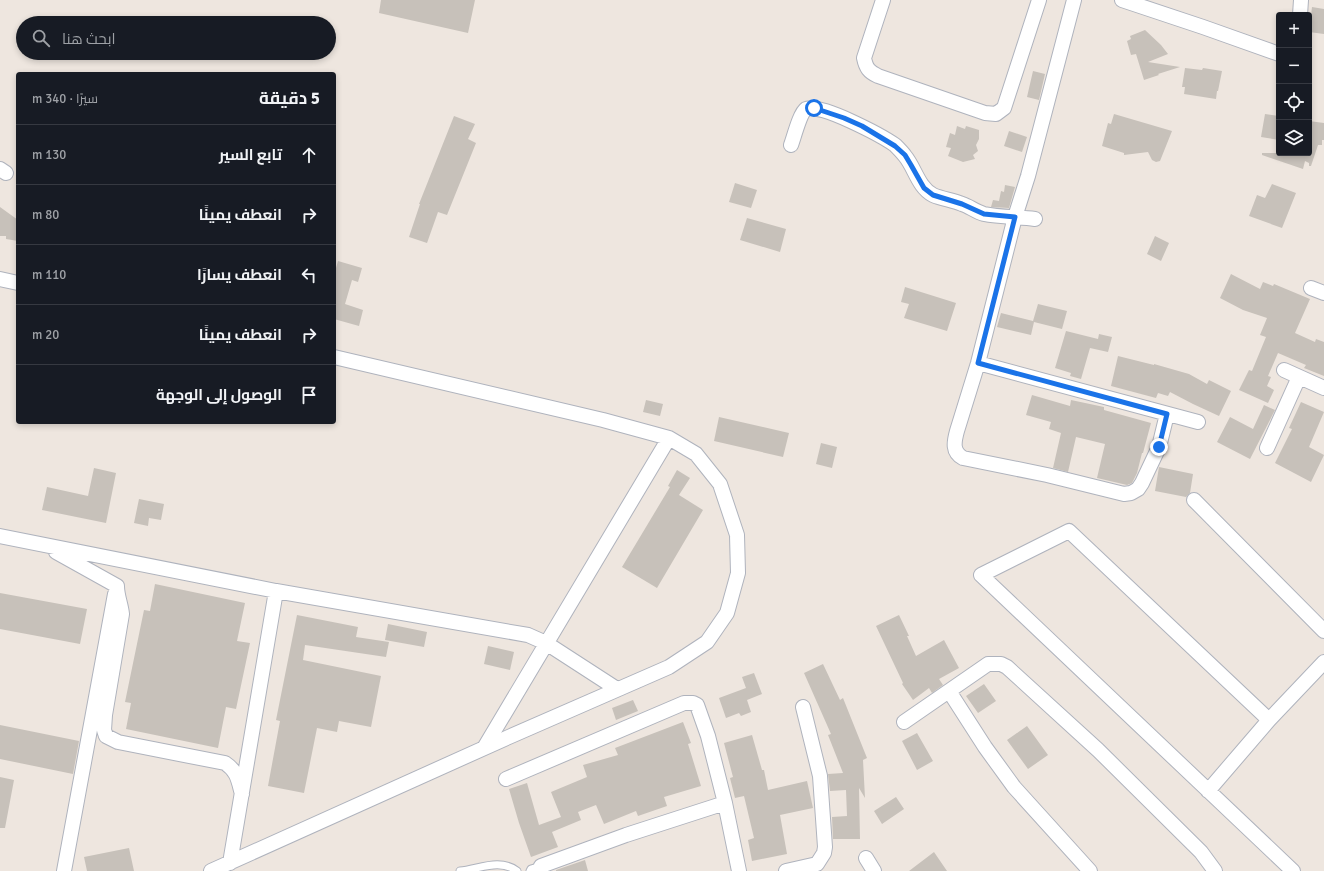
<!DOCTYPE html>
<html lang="ar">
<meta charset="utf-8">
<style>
body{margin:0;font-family:Signika,Cairo,sans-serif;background:#242831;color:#f1f3f6;direction:rtl}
.controls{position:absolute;right:12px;top:12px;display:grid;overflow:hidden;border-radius:4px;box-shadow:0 2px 6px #0003}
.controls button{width:36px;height:36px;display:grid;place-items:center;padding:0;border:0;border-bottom:1px solid #363941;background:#171b24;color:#f1f3f6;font:20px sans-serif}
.stop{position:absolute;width:12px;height:12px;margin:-9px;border:3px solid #1a73e8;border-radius:50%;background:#fff}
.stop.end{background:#1a73e8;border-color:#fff;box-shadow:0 1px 4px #0008}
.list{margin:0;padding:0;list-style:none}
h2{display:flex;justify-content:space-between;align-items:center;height:52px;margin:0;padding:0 16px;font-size:17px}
h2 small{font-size:13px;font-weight:400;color:#9ea1a6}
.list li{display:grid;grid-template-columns:26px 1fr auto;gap:12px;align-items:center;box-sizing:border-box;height:60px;padding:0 16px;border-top:1px solid #363941}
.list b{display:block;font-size:15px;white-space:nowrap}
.list em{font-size:13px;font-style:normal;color:#9ea1a6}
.icon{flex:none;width:22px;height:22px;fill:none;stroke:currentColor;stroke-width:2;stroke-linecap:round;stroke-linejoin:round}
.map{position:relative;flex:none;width:1324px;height:871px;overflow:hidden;direction:ltr}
.search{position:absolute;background:#171b24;box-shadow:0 2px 6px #0003;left:16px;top:16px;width:320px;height:44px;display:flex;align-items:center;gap:10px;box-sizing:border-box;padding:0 14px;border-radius:22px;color:#9ea1a6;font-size:15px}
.panel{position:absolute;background:#171b24;box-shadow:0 2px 6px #0003;left:16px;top:72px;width:320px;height:352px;border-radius:4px;direction:rtl}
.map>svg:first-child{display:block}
</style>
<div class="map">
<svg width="1324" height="871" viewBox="0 0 1324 871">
<rect width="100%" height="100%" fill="#eee6df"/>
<path fill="#c7c1ba" d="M381,0H475L468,33L379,13Z
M1312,7L1324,9V34L1309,32Z
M1145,30L1161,45L1168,54L1148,62L1180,67L1158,74L1159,75L1144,80L1136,54L1131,55L1127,41L1131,39L1130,36Z
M1185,68L1202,70L1203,68L1222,71L1218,91H1217L1216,99L1184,94L1185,87H1182Z
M1033,71L1045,74L1039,100L1027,97Z
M1114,114L1172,131L1160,161L1156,162L1152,160L1148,152L1124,155V153L1102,146L1108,123L1111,124Z
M1265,114L1279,116V140L1261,137Z
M454,116L475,124L468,139L476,143L447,215L438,212L427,243L409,237L420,204H419Z
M1309,121L1324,123V140H1322V145H1318L1311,166H1309V163L1305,161L1303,169L1262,155V153H1309Z
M957,126L965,129L966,126L979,130V139L976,145L978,151L973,155L975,159L963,162L948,156L951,148L946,147L950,133L955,135Z
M1009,131L1027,137L1022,152L1004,146Z
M735,183L757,190L751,208L729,202Z
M1272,184L1296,193L1282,228L1249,216L1257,195L1265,198Z
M1005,185L1015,187L1009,208L991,207L993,200L999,201L1001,191L1004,192Z
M0,207L18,220V241L6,239V236H0Z
M747,218L786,229L780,252L740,240Z
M1155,236L1169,243L1161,261L1147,254Z
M338,261L362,268L358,282L352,280L345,304L363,310L359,326L334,319V275Z
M1231,274L1260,289L1263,282L1273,286L1274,284L1310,299L1295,333L1315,342L1316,339L1324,342V376L1304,368L1306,365L1278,353L1268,376L1271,377L1267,386L1274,390L1268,403L1239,390L1249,370L1252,371L1266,337L1260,335L1267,318L1243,310L1220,298Z
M905,287L956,303L947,331L904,318L909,304L901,302Z
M1038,304L1067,311L1062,329L1034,322L1031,335L997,327L1001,313L1033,321Z
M1066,331L1098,339L1099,334L1112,337L1108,352L1090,348L1081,379L1070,376L1071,373L1055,368Z
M1118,356L1154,365V364L1189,374L1207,384L1209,380L1231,391L1219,416L1193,404L1170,392L1168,396L1158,393L1156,398L1111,386Z
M1032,395L1070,406L1071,400L1104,407V410L1151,423L1143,453H1142L1137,473L1132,483L1127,485L1097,478L1105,444L1076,437L1068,472L1053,468L1061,433L1049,429L1051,422L1026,415Z
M646,400L663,404L660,416L643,412Z
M1301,402L1324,412L1309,447L1324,455L1311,482L1275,463L1292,429L1289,428Z
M1264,405L1275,410L1250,459L1217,442L1230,417L1253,429Z
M719,417L789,433L783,457L714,441Z
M821,443L837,447L832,468L816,464Z
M1159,467L1193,474L1190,493L1186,497L1155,491Z
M94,468L116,473L106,523L42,510L47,487L88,496Z
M677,470L690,478L679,495L703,510L657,588L622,567L670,487L668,486Z
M139,499L164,504L161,520L149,518L148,526L134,523Z
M155,584L245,603L237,641L250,643L236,709L226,707L218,748L126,729L131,703L125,702L144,610L150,611Z
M0,593L87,609L80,644L0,629Z
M297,615L358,627L356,637L389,642L386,657L305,645L303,660L381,676L371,727L339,721L337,732L317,728L304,793L268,786L280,721L276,720Z
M899,615L909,636H907L916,656L944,640L959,668L939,679L943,685L932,693L929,688L913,700L902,684L903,683L876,626Z
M388,624L427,632L424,647L385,640Z
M488,646L514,652L510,670L484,664Z
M823,664L840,700L843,698L867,758L863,760L865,798L859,788L860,839H833L832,817L847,816L846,790L830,791L828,774L843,773L828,735L831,734L804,673Z
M754,673L762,694L747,700L751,712L741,716L739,713L726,718L719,698L746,688L742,677Z
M984,684L996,701L978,713L966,696Z
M633,700L638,711L616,720L612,708Z
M683,722L691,743L688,744L701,786L664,797L667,806L638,816L636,811L604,824L596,805L578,812L581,820L552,832L558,847L531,857L519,823L509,789L527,783L539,825L561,817L551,792L587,777L583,765L618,755L615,748Z
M0,725L79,741L73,774L0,759Z
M1027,726L1048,755L1028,769L1007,740Z
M917,733L933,761L917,770L902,741Z
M752,735L762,770H764L768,790L807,781L813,808L780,815L787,854L752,861L748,840L754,838L744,796L735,798L730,778L733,777L724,743Z
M0,777L14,780L5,828H0Z
M896,797L904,809L882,824L874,811Z
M129,848L134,871H87L84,857Z
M934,852L947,871H909Z
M585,860L588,871H556V870Z"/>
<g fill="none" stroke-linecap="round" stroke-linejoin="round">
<defs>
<path id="lane" d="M460,871C479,869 500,858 517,871
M530,871L531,869L541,866"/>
<path id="street" d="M883,0L864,58C866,68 869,72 878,76L985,113L996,114L1004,108L1039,0
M1074,0L1028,176L1015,217L978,363L957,431C954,442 952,452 963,458L1047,475L1124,494L1131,493L1138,489L1142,483L1159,447L1167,414
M1122,0L1203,27L1279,54
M1300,15L1301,0
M791,145C794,137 800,113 806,109C819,102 882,136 895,145C898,148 902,152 905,156C915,168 918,187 933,195C942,199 953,200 962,204C969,206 976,212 984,214C999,217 1019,217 1035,219
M0,169L6,173
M0,279L18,283
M1311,288L1324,293
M978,363L1198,422
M1284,370L1324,388
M1267,448L1299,377
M1194,500L1324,631
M0,536L276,591L528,635L546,643L617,689
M56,552L117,586C117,596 121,604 122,614L105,715L104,730L106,736L118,742L225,763C238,772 238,780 242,794
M949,691L985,747L1014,787L1090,871
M1269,720L1324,662
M904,722L988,664H1001L1007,667L1098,750L1201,852L1215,871
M484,748L669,438
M506,779L684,703H693L697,705L708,736L725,803L739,871
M1208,791L1269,720L1069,531L981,575L1293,871
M866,858L874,871
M230,863L276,591
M541,866L626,835L725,803
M64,871L115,594
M211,871L511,736L669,667L707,642L727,613L738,573L737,535L720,484L696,454L669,438L603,420L334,357
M786,871L817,864L824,853L825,847L820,776L803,707"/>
</defs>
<use href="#lane" stroke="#afb3bd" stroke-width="9"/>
<use href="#street" stroke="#afb3bd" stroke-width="16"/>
<use href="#lane" stroke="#fff" stroke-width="7"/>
<use href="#street" stroke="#fff" stroke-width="14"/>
</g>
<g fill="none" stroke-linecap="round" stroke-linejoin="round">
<path stroke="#1a73e8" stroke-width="5" d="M814,108L844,118L862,126L895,146L905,155L911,165L924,188L933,195L962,204L984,214L1015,217L978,363L1167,414L1159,447"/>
</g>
</svg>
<div class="controls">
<button>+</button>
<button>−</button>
<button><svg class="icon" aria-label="locate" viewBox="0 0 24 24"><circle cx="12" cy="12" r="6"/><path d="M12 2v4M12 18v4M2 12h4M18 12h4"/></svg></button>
<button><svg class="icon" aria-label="layers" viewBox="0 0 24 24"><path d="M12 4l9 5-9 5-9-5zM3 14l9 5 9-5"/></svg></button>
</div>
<div class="stop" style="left:814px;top:108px"></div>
<div class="stop end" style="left:1159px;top:447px"></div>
<div class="search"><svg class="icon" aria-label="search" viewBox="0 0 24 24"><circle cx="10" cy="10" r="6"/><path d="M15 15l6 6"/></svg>ابحث هنا</div>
<section class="panel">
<h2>5 دقيقة<small>سيرًا · 340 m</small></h2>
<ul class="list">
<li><svg class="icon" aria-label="ahead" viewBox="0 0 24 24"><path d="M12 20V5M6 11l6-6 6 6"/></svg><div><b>تابع السير</b></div><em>130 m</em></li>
<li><svg class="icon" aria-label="right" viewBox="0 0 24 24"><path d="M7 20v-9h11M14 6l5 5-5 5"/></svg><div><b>انعطف يمينًا</b></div><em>80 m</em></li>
<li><svg class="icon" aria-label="left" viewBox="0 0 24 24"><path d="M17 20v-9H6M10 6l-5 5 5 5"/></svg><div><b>انعطف يسارًا</b></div><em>110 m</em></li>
<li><svg class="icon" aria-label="right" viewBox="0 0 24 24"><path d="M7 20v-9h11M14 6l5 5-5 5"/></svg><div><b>انعطف يمينًا</b></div><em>20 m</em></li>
<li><svg class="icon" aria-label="arrive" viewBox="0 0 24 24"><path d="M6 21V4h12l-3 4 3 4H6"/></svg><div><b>الوصول إلى الوجهة</b></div></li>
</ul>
</section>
</div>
